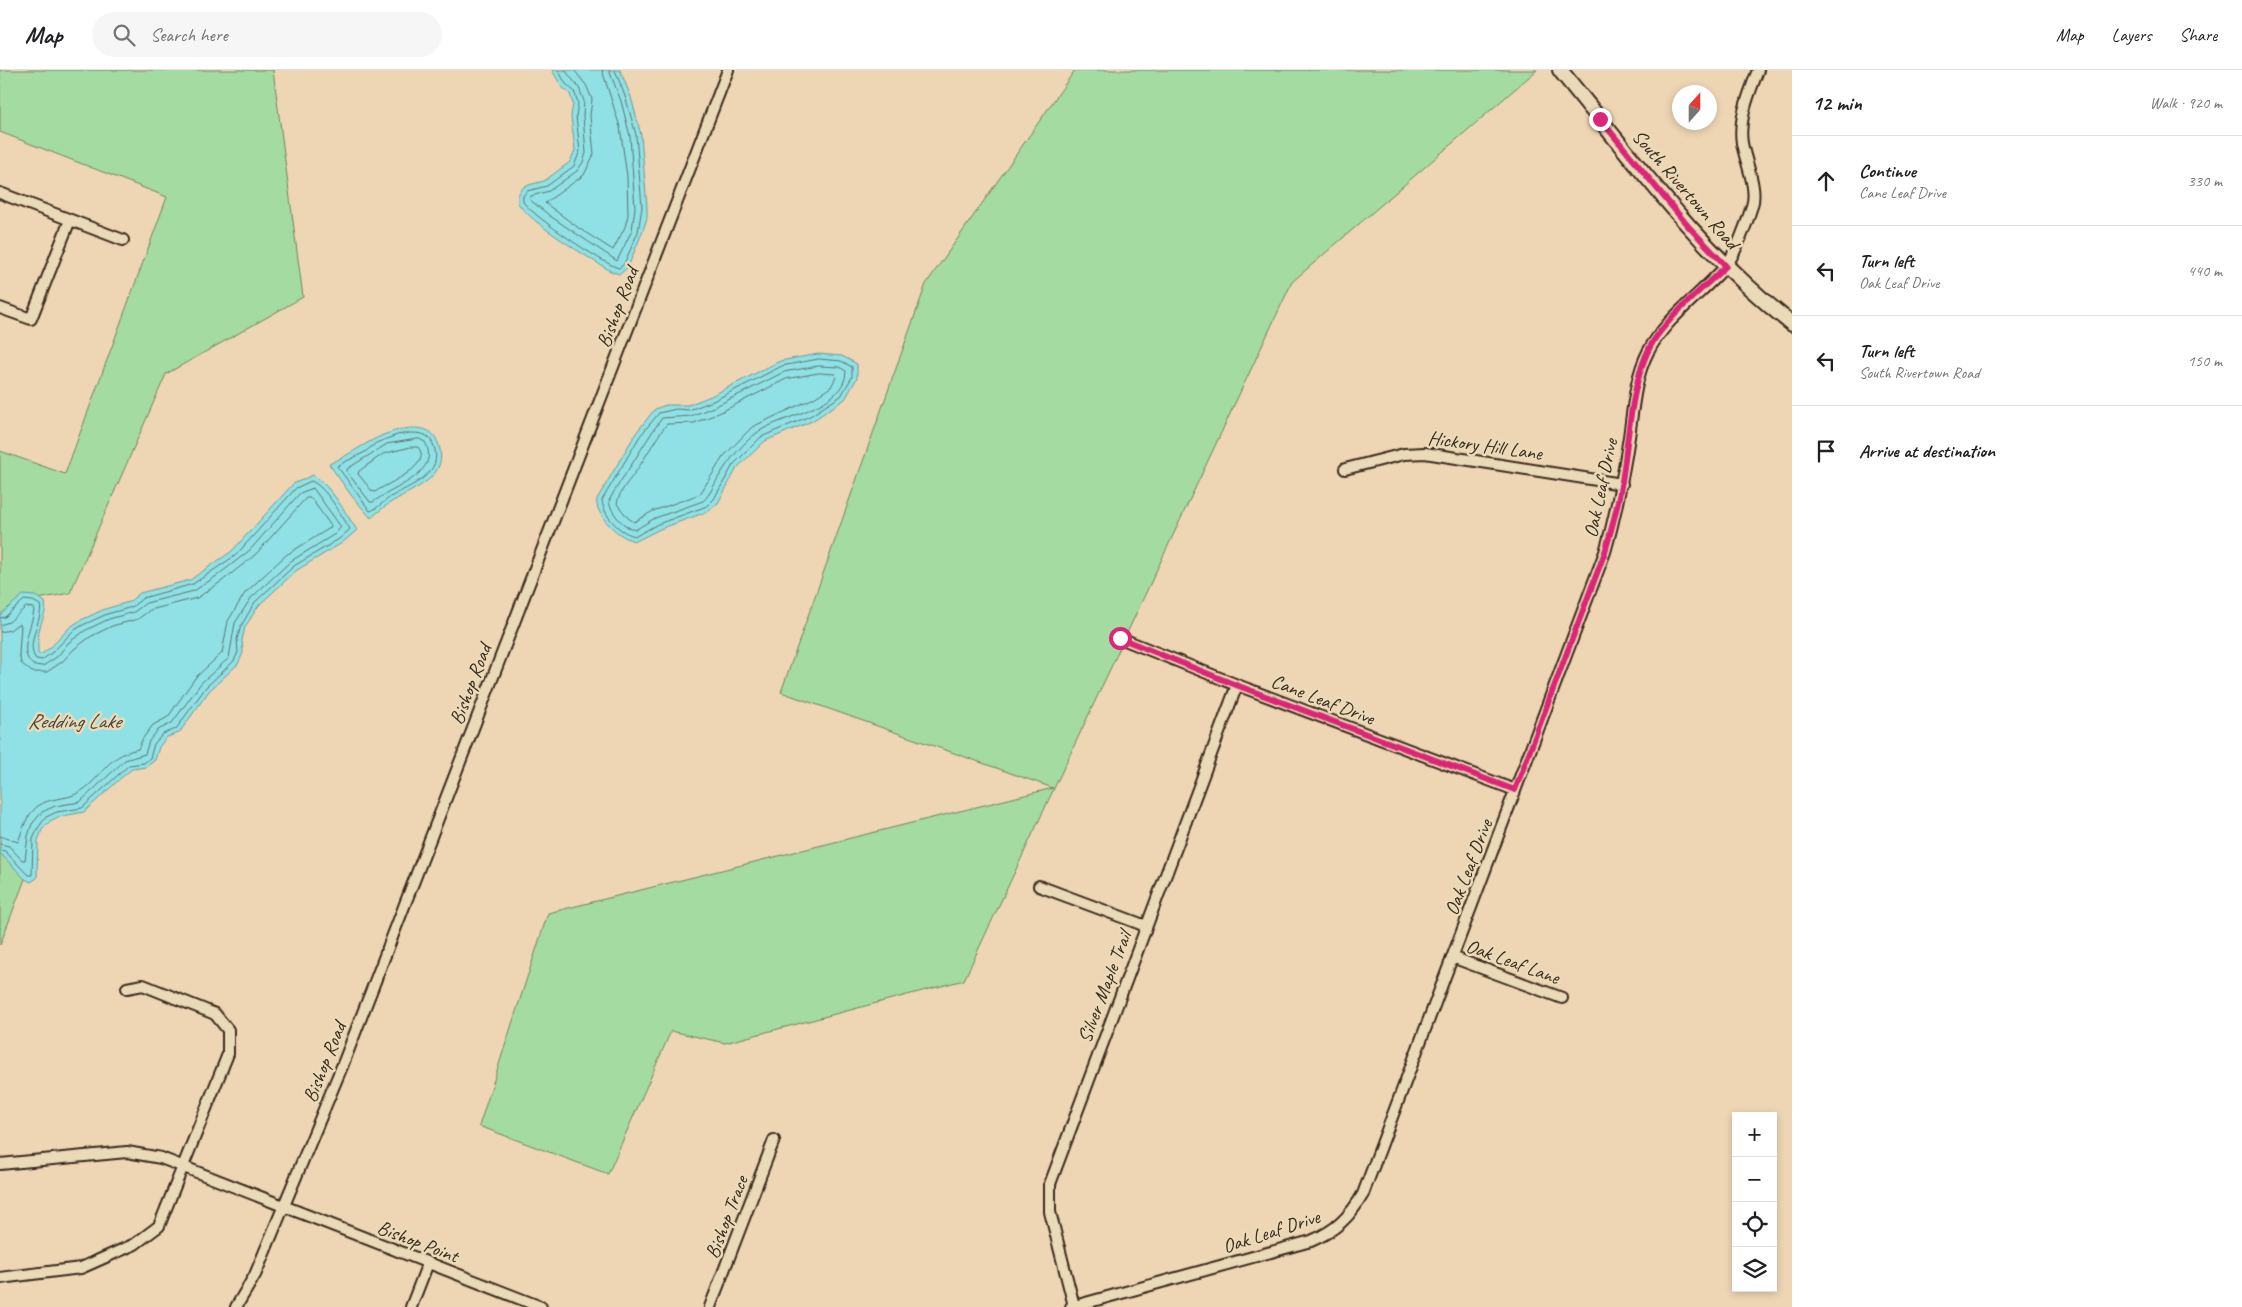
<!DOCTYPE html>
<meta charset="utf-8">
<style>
body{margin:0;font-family:Caveat,sans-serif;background:#f6f6f6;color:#202124}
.controls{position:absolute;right:15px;bottom:15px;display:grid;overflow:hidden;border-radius:0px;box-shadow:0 2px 8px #0003}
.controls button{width:45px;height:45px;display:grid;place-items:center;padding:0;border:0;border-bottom:1px solid #e0e0e0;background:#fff;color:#202124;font:25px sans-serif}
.compass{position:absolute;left:1672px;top:15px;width:45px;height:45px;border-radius:50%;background:#fff;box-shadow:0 2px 8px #0003;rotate:21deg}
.stop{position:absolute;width:15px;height:15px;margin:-11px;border:4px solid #db2777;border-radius:50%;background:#fff}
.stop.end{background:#db2777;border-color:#fff;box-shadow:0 1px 5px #0008}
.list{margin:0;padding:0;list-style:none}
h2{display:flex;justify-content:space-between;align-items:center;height:65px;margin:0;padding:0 20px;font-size:21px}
h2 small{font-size:16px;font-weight:400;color:#757577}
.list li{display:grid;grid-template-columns:32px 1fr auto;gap:15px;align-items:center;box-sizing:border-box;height:90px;padding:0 20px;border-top:1px solid #e0e0e0}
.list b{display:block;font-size:19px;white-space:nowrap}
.list p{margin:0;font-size:16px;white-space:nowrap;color:#757577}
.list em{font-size:16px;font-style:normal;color:#757577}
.icon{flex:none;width:28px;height:28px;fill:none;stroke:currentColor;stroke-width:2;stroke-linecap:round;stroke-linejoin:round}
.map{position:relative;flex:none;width:1792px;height:1237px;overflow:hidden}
header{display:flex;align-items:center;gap:30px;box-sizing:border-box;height:70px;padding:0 25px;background:#fff;border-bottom:1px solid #e0e0e0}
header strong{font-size:24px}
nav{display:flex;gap:28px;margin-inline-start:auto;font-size:18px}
.search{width:350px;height:45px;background:#f6f6f6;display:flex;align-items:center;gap:12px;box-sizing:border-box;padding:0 18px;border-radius:28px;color:#757577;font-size:19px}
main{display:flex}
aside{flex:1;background:#fff}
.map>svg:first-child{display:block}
</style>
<header>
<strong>Map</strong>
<div class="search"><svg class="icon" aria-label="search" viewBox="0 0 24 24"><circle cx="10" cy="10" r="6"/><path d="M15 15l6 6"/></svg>Search here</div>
<nav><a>Map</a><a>Layers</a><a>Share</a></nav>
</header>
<main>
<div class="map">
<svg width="1792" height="1237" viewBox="0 0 1792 1237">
<rect width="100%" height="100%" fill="#eed6b4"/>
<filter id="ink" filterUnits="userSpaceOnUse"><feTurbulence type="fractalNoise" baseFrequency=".02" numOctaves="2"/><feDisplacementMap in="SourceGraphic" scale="10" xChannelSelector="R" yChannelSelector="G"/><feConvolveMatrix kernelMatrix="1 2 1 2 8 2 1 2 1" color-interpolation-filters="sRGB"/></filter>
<g filter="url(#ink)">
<path fill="#a4dba0" stroke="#70825f" d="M0,0H273L303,227L166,304L70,523L17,533L0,552V381L65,404L167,127L0,62Z
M1075,0H1537L1292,212L964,910L725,973L671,961L608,1104L479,1056L548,843L1053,718L781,622L926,214Z
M0,758L31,793L0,875Z"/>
<path fill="#8fe1e5" stroke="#6d9895" d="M552,0H620L631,27L641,65L647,137V148L642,163L628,197L620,204L612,202C588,187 533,155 518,133V125L521,120L525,116L544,111L570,92L575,80L571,46L573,34L570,24L562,17Z
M818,284L842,286L857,294V308L845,329L812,351L765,371L737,398L718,433L709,441L660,459L636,471C621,470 594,445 597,429L636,363L655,339L666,335H688L711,326L780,291Z
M410,358C423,358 433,359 438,373C451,406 415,418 393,431C385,436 378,442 371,448L351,425L329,394C359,381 376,362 410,358Z
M313,405C332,417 344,441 357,460L342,473L297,500L259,535L245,557L242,570L243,583L238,594L209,621L179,663L167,667L159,677L155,690L146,697L132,699L122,707L84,742L58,747L50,751L42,760L38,770L37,808L31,812L25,809L0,783V545L23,525L35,526L45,532C47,542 43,547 40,557C38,565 38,574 38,583L40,585L51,577L70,557L81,550L105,539L129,532L140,523L190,510L232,481L293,414Z"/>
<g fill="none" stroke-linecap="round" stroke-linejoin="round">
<path stroke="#5d736e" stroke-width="1" d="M558,0L566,14L574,21L578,33L576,46L580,81L574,96L547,116L527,121L523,126V132C533,146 603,194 619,198L624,194L638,162L642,137L636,65L626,29L615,0
M565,0L579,18L584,31L583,46L586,83L583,92L577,101L549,121L531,126L529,129L550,146L617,191L632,160L635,138L630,66L621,31L609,0
M574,0L586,15L592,29L590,46L594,84L584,105L545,133L580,159L613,180L625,157L628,145L627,106L620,57L602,0
M819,289L841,291L852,297V307L841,326L810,346L761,367L733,395L714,429L707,436L658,454L636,466C621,464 603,446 602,430L640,366L659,343L676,339L689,340L713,331L782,296Z
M819,296L839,297L846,301C846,337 781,346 758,362C743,373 729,390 720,405C714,414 711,424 703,431L655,448L635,460C623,457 611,443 609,431C615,418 624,407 632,394C642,378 651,363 662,348L691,346L716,336L784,302Z
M819,303L835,304L836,307L831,317L814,328L752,357L723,387L700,424L653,441L634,452L628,448L617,434C619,421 630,410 637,400C647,385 655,369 667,354L694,353L719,343L786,309Z
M410,363C420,363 428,363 433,374C446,405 409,415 389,428C383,432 377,439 370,441L337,396L365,382L376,373L397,365Z
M419,369L425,372C442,403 393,417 373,432H370L347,402V399L387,374Z
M411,377H418C434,396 387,413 375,422L372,421L358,404L359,401L383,384Z
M0,548L5,547L24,530L33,531L40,535C44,549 24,573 36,589L42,590L54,581L73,561L83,555L107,544L132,537L143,528L193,514L236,485L296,418L311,411C325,416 342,446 350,459L339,469L294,496L255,532L241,556L237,569L238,582L234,591L206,617L176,659L163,664L154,674L150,688L144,693L129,695L82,738L57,742L46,747L38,758L33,769L32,805H28L5,781L0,780
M0,555L9,552L26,537L34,538C34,554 16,581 33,595L43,596L58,586L68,573L86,560L109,549L134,542L146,533L194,521L218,505L250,480L300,423L313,418L341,457L335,464L291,491L251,528L235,553L229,588L201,613L172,653L158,660L149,671L145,684L125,690L80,732L55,736L42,742L32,754L28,766L25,790H22L9,776L0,774
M0,562L10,560L18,554L21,555L19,583L21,593L32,602H47L63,591L74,579L90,567L112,556L138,549L150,540L197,528L222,511L255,485L306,428H311L331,456L330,458L286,485L245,523L228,551L222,583L195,608L168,647L153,655L143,668L138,679C103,687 103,709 78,723C66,730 50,727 38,736C26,745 23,759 18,772L0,766"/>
<defs>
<path id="street" d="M0,123L123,170
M0,238L31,249L70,150
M1345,399L1404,384L1425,383L1622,414
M1120,568L1237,615L1515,720
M1039,816L1146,856
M1452,887L1562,928
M0,1094L127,1082L161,1088L541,1237
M0,1208L81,1198L135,1174L159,1156L228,984V960L215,944L143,915L127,918
M1074,1236L1050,1142V1114L1237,615
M236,1237L255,1205L343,994L728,0
M411,1237L428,1193
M710,1237L774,1070
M1071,1237L1311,1171C1335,1161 1350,1147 1363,1124L1605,482C1616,444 1623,406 1629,367C1633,339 1635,307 1648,282C1666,248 1699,226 1724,198C1735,186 1747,153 1752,136C1758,118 1745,91 1742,73C1738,48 1750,22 1758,0"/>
<path id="secondary" d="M1560,0C1633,89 1701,183 1792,254"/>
</defs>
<use href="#street" stroke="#3b2a1e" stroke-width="14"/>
<use href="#secondary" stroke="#3b2a1e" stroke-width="18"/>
<use href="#street" stroke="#ebdab7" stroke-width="10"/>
<use href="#secondary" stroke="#ebdab7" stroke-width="14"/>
</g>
</g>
<g fill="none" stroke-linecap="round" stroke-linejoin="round" filter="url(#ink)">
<path stroke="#db2777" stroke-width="6" d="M1120,568L1236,615L1515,720L1605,482C1612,458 1618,435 1622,411C1629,368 1631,303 1656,267C1675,241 1702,219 1726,196L1688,156L1600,49"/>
</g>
<g text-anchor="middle" stroke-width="5" stroke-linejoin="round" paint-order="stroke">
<g font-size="20" fill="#3b2a1e" stroke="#ebdab7">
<text transform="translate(1686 119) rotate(49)" y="7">South Rivertown Road</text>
<text transform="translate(617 237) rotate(-69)" y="7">Bishop Road</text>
<text transform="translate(1485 375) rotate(8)" y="7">Hickory Hill Lane</text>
<text transform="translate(1600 418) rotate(-78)" y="7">Oak Leaf Drive</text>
<text transform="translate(470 614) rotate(-69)" y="7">Bishop Road</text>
<text transform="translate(1323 629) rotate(21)" y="7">Cane Leaf Drive</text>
<text transform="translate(1468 797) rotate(-69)" y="7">Oak Leaf Drive</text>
<text transform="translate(1513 891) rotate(20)" y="7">Oak Leaf Lane</text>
<text transform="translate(1104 917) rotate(-69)" y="7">Silver Maple Trail</text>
<text transform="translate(324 992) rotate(-68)" y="7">Bishop Road</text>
<text transform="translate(726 1147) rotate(-69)" y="7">Bishop Trace</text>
<text transform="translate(1271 1161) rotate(-18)" y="7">Oak Leaf Drive</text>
<text transform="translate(418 1171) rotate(21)" y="7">Bishop Point</text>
</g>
<g font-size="21" font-style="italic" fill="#48453c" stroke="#ebdab7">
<text x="74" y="658">Redding Lake</text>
</g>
</g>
</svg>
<div class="controls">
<button>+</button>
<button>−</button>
<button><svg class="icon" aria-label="locate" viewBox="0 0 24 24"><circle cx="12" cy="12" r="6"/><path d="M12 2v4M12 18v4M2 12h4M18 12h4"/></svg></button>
<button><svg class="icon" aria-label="layers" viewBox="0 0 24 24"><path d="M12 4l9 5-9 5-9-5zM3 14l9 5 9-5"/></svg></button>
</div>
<svg class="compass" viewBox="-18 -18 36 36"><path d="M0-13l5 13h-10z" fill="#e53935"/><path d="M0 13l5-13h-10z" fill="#757577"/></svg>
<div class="stop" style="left:1120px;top:568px"></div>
<div class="stop end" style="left:1600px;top:49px"></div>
</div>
<aside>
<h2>12 min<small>Walk · 920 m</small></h2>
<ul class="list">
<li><svg class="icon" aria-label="ahead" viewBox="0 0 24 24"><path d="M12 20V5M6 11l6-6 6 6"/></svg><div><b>Continue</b><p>Cane Leaf Drive</p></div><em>330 m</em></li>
<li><svg class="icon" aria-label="left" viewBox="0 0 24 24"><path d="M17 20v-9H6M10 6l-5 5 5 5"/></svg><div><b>Turn left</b><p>Oak Leaf Drive</p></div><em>440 m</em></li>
<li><svg class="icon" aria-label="left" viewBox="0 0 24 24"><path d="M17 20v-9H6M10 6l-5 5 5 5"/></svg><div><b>Turn left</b><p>South Rivertown Road</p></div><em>150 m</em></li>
<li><svg class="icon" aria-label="arrive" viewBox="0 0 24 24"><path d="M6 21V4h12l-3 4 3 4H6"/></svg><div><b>Arrive at destination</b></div></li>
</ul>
</aside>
</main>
